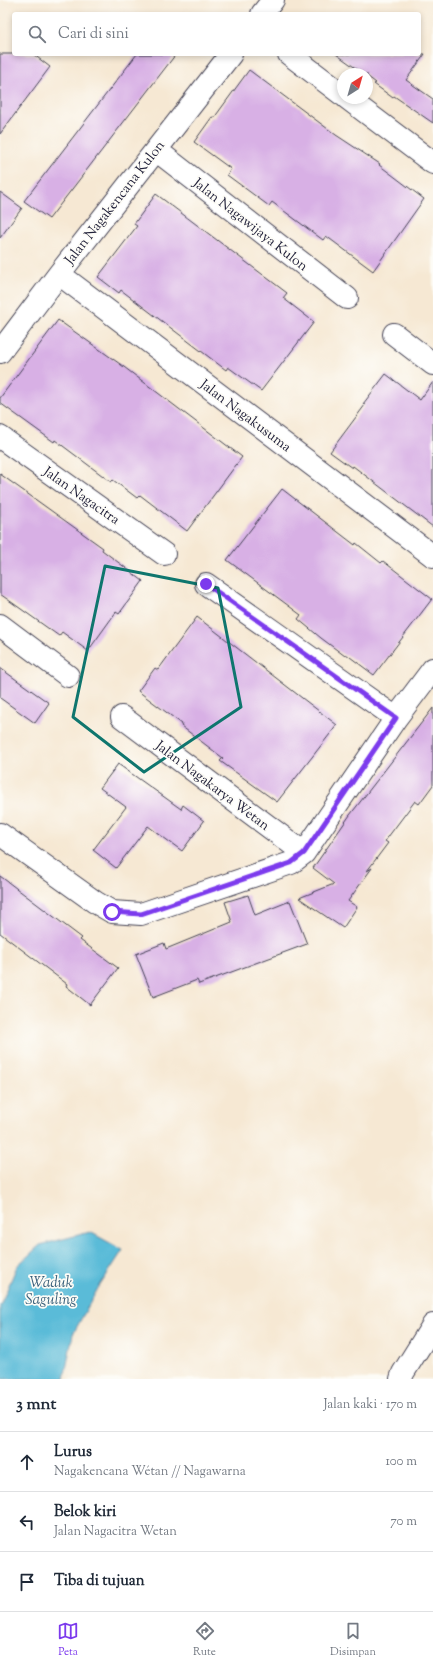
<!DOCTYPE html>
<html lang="id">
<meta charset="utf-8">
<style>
body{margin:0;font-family:"Sorts Mill Goudy",serif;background:#f2f2f3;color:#1f2937}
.compass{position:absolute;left:337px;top:68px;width:36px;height:36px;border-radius:50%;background:#fff;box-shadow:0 2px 6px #0003;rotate:37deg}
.stop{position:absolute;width:12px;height:12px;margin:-9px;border:3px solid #7c3aed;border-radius:50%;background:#fff}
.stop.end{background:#7c3aed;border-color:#fff;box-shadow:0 1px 4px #0008}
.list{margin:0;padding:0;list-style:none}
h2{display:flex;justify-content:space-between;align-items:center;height:52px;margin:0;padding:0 16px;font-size:17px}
h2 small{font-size:13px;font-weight:400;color:#747a83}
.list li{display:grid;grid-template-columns:26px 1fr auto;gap:12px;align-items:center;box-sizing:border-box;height:60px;padding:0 16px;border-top:1px solid #e0e1e3}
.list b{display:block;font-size:15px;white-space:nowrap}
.list p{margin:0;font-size:13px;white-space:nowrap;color:#747a83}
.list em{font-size:13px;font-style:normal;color:#747a83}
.icon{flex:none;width:22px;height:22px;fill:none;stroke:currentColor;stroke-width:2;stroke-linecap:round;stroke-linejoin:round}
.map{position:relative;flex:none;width:433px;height:1379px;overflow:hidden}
.search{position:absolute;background:#fff;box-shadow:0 2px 6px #0003;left:12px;right:12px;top:12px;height:44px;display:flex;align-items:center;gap:10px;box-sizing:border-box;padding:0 14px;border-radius:4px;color:#747a83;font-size:15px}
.sheet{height:232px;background:#fff}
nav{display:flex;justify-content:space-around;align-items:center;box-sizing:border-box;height:56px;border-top:1px solid #e0e1e3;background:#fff;font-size:11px;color:#747a83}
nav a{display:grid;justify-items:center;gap:2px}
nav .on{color:#7c3aed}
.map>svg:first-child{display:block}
</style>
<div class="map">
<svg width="433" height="1379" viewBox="0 0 433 1379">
<rect width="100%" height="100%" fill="#fdfcf7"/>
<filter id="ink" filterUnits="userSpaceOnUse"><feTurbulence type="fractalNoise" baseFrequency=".025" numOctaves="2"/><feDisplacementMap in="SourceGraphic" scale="8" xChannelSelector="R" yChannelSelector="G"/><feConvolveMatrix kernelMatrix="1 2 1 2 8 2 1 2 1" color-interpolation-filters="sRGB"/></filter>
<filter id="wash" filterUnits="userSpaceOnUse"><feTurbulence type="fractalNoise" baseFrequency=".012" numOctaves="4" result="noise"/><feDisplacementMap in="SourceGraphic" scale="16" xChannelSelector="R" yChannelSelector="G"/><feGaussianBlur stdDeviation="0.9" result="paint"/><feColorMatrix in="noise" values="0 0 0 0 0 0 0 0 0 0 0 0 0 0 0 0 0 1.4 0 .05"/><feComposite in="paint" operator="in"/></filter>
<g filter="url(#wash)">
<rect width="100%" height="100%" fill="#f6e8d3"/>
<path fill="#5abbd8" stroke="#3e6e8a" d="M90,1232L123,1250L97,1290L73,1334L64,1379H0V1306L17,1266L40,1245Z"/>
<g id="blocks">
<path fill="#d8b0e5" d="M0,54H33L50,67L0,134Z
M137,54H176L49,219L24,201Z
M336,54H425L406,80L433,99V123L394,96L393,98L374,84L376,83L367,76V74H364Z
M249,70L336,135L380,164L379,165L424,199L373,271L326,236L323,240L272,202L269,206L227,175L231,169L194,142L212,117L214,118Z
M0,192L22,208L0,238Z
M156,194L287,293L283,298L314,322L261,391L228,367L226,370L121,290L119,293L98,277L137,226L134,224Z
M58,320L120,364L242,457L187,531L140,495L137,498L113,480L111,482L55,440L54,442L0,403V398Z
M386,374L420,400L433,382V527L353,466L352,468L330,452L365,405L363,404Z
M0,474L103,548L102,550L143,581L119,614L116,612L88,651L62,632L59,636L0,594Z
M282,489L355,545L356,543L381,563L383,561L432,599L374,675L346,654L345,656L321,638L298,619L301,615L227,560Z
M197,617L337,725L277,802L220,761L223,758L181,726L182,724L138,691L155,668L158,670Z
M0,668L49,703L35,723L0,698Z
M433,708V785L419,804L415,801L385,841L388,843L367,871L372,868L348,901L357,907L343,928L299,898L334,884L313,868L350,815Z
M118,764L181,809L183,805L204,821L182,851L148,826L116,868L93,850L126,807L100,788Z
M0,876L82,938L80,940L118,968L90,1005L66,986L67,984L0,933Z
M248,895L255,915L290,901L307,944L199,984L197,980L153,997L136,954L164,943L166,949L232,922L225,902Z"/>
</g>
</g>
<g filter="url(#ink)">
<use href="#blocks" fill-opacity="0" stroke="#424052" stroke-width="1"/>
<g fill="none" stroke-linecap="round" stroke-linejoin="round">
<defs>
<path id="street" d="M262,14L273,0
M289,54L343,95
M347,98L433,163
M156,150L347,298
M59,274L433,556
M394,334L433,364
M0,352L59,274L231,54
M0,437L164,554
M206,584L396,718
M0,625L68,676
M122,717L304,853
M0,834L95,902L112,912L141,914L291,863L304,853L396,718L433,669
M401,1379L403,1373L433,1325"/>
</defs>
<use href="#street" stroke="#424052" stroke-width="24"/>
<use href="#street" stroke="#fff" stroke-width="22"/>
</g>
</g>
<g fill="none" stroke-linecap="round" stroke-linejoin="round" filter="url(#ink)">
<path stroke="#7c3aed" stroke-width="5" d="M112,912L141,914L291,863L304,853L396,718L206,584"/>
</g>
<path fill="none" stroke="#0f766e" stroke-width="3" stroke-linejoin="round" d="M105,566L218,588L241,707L144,772L73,717Z"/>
<g text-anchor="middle" stroke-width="3.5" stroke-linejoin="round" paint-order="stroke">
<g font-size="14" fill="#22223b" stroke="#fdfcf7">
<text transform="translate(114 202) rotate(-52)" y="5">Jalan Nagakencana Kulon</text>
<text transform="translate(251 224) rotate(38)" y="5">Jalan Nagawijaya Kulon</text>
<text transform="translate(246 415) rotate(37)" y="5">Jalan Nagakusuma</text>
<text transform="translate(82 495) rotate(35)" y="5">Jalan Nagacitra</text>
<text transform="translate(213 785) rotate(37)" y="5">Jalan Nagakarya Wetan</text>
</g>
<g font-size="15" font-style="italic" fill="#385f7a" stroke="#fdfcf7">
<text x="51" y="1287">Waduk<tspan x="51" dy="17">Saguling</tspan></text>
</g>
</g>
</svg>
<svg class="compass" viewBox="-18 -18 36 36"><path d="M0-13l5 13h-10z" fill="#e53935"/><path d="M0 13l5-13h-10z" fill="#747a83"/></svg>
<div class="stop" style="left:112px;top:912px"></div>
<div class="stop end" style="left:206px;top:584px"></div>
<div class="search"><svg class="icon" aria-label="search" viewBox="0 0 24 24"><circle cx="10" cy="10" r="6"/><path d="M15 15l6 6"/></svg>Cari di sini</div>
</div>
<section class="sheet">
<h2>3 mnt<small>Jalan kaki · 170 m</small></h2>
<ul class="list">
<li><svg class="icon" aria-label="ahead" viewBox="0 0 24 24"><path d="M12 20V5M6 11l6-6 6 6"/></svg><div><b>Lurus</b><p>Nagakencana Wétan // Nagawarna</p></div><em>100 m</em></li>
<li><svg class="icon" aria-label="left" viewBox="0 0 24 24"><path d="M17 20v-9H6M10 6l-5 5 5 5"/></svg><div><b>Belok kiri</b><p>Jalan Nagacitra Wetan</p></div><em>70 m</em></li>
<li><svg class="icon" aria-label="arrive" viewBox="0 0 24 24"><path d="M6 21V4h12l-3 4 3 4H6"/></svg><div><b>Tiba di tujuan</b></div></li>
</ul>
</section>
<nav>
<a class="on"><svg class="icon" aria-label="map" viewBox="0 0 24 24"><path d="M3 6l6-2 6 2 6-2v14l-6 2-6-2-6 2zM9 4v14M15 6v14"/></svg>Peta</a>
<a><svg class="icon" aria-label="directions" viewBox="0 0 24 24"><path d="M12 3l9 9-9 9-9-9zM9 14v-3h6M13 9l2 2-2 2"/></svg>Rute</a>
<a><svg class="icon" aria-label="saved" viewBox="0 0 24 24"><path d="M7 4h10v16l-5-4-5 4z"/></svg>Disimpan</a>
</nav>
